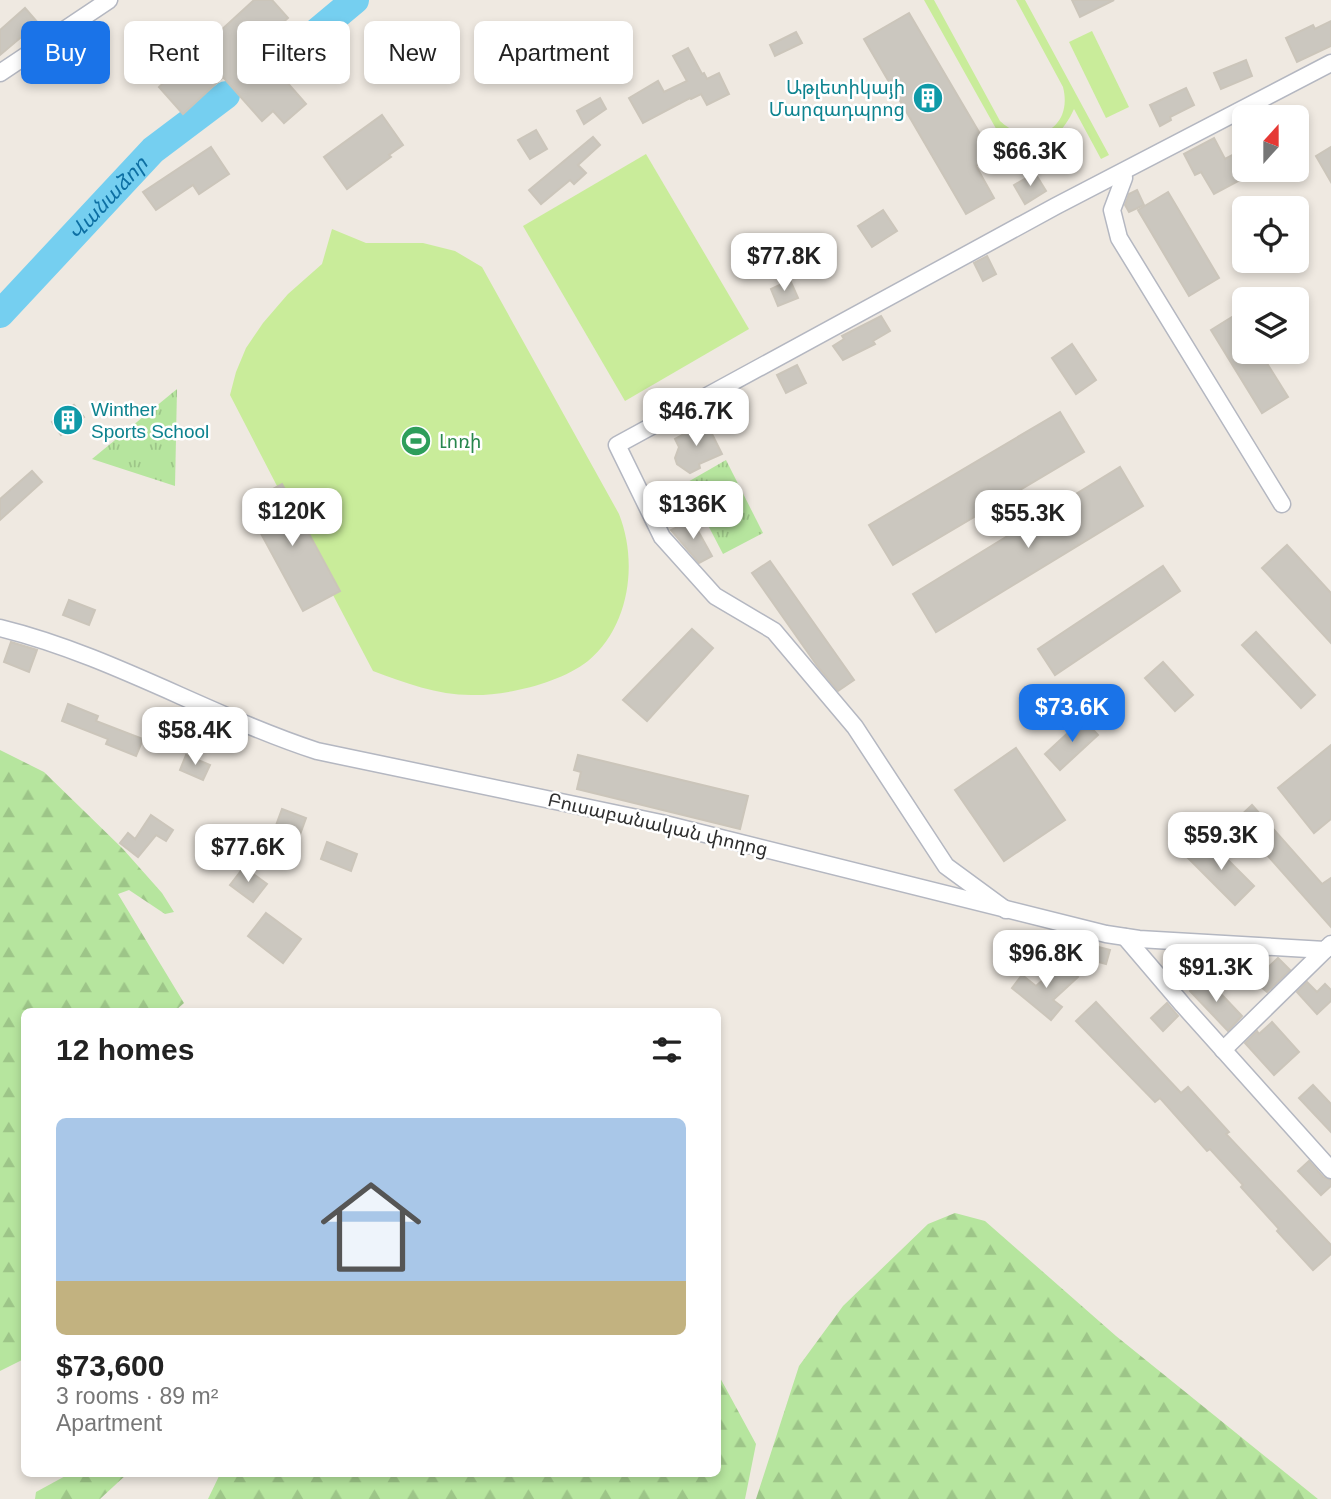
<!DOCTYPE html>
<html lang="en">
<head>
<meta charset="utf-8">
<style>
  body { margin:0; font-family:Helvetica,"Noto Sans Armenian",sans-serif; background:#f2f2f2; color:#222; height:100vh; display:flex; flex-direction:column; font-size:26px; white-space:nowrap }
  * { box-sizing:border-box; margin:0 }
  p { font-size:23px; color:#767676 }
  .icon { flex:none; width:38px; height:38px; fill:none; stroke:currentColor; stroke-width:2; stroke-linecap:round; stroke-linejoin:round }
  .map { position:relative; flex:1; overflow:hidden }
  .details { position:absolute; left:21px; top:1008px; width:700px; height:469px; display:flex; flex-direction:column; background:#fff; border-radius:10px; box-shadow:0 4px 10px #0003 }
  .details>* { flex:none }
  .guide { position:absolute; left:21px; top:21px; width:700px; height:63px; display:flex; gap:14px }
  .needle { width:46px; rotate:21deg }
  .fabs { position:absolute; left:1232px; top:105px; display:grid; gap:14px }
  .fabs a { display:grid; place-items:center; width:77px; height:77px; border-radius:10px; background:#fff; box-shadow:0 4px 10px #0003; font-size:35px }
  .price { position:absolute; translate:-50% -60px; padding:0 16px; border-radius:14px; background:#fff; color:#222; font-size:23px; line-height:46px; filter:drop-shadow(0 2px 4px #0008) }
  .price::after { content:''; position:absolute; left:50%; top:42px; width:21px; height:16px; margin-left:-10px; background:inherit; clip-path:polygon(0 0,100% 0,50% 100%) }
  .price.active { background:#1a73e8; color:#fff }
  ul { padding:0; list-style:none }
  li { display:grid; align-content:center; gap:14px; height:371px; padding:0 35px }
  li+li { border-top:2px solid #e0e0e0 }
  li span { display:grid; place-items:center; height:217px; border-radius:10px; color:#555 }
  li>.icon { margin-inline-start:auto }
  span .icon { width:126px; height:126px; fill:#fffc; stroke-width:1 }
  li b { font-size:30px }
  h2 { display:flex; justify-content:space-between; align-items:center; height:84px; padding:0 35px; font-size:30px }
  .chip { padding:0 24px; border-radius:10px; background:#fff; box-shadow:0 4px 10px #0003; font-size:24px; line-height:63px }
  .chip.active { background:#1a73e8; color:#fff }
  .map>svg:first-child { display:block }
</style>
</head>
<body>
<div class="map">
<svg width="1331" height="1499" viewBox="0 0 1331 1499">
  <defs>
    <pattern id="grass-tufts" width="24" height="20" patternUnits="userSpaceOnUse" patternTransform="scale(1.75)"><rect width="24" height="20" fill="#b6e59e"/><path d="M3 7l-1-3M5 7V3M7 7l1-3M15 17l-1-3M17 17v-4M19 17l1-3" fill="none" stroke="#9dc588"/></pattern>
    <pattern id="forest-firs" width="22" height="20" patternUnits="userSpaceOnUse" patternTransform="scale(1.75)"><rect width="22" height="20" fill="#b6e59e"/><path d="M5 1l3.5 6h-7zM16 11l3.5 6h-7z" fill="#9dc588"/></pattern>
  </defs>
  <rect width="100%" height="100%" fill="#efe9e1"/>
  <g fill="url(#grass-tufts)">
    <polygon points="177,389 175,486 92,459"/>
    <polygon points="726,460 763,533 723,554 686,483"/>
  </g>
  <g fill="url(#forest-firs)">
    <polygon points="0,750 44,772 123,849 162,893 174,912 165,914 129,890 118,894 184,1003 175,1011 24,1012 24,1359 0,1371"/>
    <polygon points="955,1213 985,1221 1116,1336 1318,1499 756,1499 799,1366 843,1306 928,1224"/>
    <polygon points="718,1374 756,1444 745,1499 208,1499 220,1474 718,1474"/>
    <polygon points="69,1474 127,1474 100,1499 35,1499 36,1492"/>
  </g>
  <g fill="#c9ec9a">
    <path d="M924,0H934L1000,121C1031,150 1074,130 1063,87L1016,0H1025L1109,155L1101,159L1074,109C1059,142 1033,159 999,134Z"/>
    <polygon points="1092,31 1129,107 1106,118 1069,42"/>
    <polygon points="646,154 749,329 625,401 523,226"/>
    <path d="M332,229L366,243H423L455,251L482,267L619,514C638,562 630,626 588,661C560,683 506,696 471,695C437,695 405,683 373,671L333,595L303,611L245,504L277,486L230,395L236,372L246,348L263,323L288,294L322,264Z"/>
  </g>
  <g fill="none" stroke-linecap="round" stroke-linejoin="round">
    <g stroke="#75cff0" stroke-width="28">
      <polyline points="288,56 355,0"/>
      <path id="s1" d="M0,314L153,150L226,95"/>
    </g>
  </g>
  <g fill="#cbc7bf" stroke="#cbc5ba" stroke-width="2">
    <polygon points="254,0 272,0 288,18 256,47 306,104 284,123 273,111 262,121 223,77 183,114 159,87"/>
    <polygon points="1072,0 1114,0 1080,17"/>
    <polygon points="25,8 38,23 0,55 0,30"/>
    <polygon points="909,13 993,156 976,166 994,198 966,214 864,39"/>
    <polygon points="1331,21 1331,46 1297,62 1286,38 1313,25 1315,29"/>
    <polygon points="796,32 802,43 775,56 770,45"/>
    <polygon points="688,48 702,74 704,73 707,79 719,73 729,94 707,105 701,94 691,99 690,98 643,123 629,98 658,81 664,92 687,81 673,56"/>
    <polygon points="1246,60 1252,76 1221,89 1214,73"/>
    <polygon points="1186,88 1194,105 1170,117 1171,120 1160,126 1150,105"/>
    <polygon points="600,98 606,109 584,124 577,111"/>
    <polygon points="382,115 403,145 389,155 391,157 347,189 324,157"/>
    <polygon points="536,130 547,149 530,159 518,140"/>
    <polygon points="593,137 600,145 578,165 586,173 574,184 570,180 541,204 529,190"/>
    <polygon points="1214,138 1225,159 1244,149 1244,178 1214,194 1201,172 1195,175 1184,154"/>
    <polygon points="211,147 229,174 199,194 193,185 156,210 143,192"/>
    <polygon points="1331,147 1331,182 1316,156"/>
    <polygon points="1035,173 1046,191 1025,204 1014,185"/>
    <polygon points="1137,190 1144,205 1129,212 1125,205 1129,194"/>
    <polygon points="1168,192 1219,278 1189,296 1138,210"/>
    <polygon points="883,210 897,231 872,247 858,226"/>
    <polygon points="987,256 996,274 983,281 974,263"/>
    <polygon points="790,280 798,298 778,306 771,289"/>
    <polygon points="1237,314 1244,326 1244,352 1260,352 1288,397 1262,413 1211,330"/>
    <polygon points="881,316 890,331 873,341 875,344 843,360 833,346 844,339 842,336"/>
    <polygon points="1072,344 1096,380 1076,394 1052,358"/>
    <polygon points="797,365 806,383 786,393 777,375"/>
    <polygon points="74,405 84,417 61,435 52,422"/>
    <polygon points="1060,412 1084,452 893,565 869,525"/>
    <polygon points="706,422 722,454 699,464 700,468 690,473 677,464 675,458 679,447 675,439"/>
    <polygon points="1120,467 1143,506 936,632 913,594"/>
    <polygon points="32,471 42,482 0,520 0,499"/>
    <polygon points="282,484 340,591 303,611 245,504"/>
    <polygon points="692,520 712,556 699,563 671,530"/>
    <polygon points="1287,545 1331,593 1331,643 1262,568"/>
    <polygon points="770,561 854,680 838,691 818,667 752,573"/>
    <polygon points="1163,566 1180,591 1055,675 1038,649"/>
    <polygon points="69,600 95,610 89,625 63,615"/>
    <polygon points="692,629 713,648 647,721 623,700"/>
    <polygon points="1256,632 1315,695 1301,708 1242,645"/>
    <polygon points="11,642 37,650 29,672 4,662"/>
    <polygon points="1163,662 1193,695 1175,711 1145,678"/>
    <polygon points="68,704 98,716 96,721 143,739 136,756 106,744 108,739 62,721"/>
    <polygon points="1083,719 1098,735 1060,770 1045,754"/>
    <polygon points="1331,745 1331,819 1314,833 1278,788"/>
    <polygon points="1016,748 1065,820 1004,861 955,790"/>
    <polygon points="186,755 210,765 203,780 180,770"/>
    <polygon points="578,755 748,796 740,829 577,789 581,772 574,770"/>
    <polygon points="1252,805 1322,884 1331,878 1331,927 1236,820"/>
    <polygon points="282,809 306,818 298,840 274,831"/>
    <polygon points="151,815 173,830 166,841 156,835 138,857 120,843 128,833 135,839"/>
    <polygon points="1207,839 1254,886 1235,905 1188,858"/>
    <polygon points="327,842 357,854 351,871 321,859"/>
    <polygon points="244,867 267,884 253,902 230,885"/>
    <polygon points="266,913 301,939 283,963 248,936"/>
    <polygon points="1091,945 1110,950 1106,964 1088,959"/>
    <polygon points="1278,958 1290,970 1267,992 1254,981"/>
    <polygon points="1063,962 1078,977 1053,1000 1062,1007 1051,1020 1012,988 1022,975 1036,986"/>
    <polygon points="1205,977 1242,1016 1228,1031 1190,991"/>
    <polygon points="1307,982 1317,992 1325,984 1331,990 1331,1001 1317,1014 1297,992"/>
    <polygon points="1096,1002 1181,1093 1188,1087 1229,1132 1226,1134 1331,1245 1331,1254 1313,1270 1277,1231 1279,1229 1241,1187 1243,1185 1210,1149 1207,1151 1160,1098 1155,1102 1076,1021"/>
    <polygon points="1167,1003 1178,1016 1163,1031 1151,1018"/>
    <polygon points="1272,1022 1299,1052 1274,1075 1245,1043 1257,1031 1259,1034"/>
    <polygon points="1313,1085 1331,1104 1331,1132 1299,1098"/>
    <polygon points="1309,1161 1323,1177 1331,1180 1331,1186 1321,1195 1298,1171"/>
  </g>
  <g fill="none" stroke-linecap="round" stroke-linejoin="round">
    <g stroke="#b4b7c1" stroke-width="19">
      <g id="minor">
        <polyline points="0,73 109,0"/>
        <polyline points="1123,172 1124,178 1112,210 1119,238 1282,504"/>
        <path d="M0,628C110,655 210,716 317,751L661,823L1106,934L1139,939L1325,950L1331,944"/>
        <polyline points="1006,910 946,866 855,727 774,631 715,596 662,537 617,445 1056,206 1331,63"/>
        <polyline points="1125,937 1183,1005 1331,1170"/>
        <polyline points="1223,1050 1325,950"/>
      </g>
    </g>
    <use href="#minor" stroke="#fff" stroke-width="16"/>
  </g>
  <defs>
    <g id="building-disc" transform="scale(1.575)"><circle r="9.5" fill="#0f9aa8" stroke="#fff"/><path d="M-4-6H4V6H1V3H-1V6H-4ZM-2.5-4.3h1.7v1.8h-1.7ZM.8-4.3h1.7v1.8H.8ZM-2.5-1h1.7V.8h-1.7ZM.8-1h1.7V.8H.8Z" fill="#fff"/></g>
    <g id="stadium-disc" transform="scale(1.575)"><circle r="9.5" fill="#2e9e5b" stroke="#fff"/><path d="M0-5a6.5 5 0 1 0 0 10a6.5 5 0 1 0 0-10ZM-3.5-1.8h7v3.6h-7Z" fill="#fff"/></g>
  </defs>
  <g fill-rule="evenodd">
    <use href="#building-disc" x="928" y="98"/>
    <use href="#building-disc" x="68" y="420"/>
    <use href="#stadium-disc" x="416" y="441"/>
  </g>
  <g text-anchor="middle" stroke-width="5" stroke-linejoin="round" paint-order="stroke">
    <g font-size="19" fill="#0d838f" stroke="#fff" text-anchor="end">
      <text x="905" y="94">Աթլետիկայի<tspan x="905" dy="22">Մարզադպրոց</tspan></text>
      <text x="91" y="416" text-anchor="start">Winther<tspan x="91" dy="22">Sports School</tspan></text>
    </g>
    <g font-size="19" fill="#27864d" stroke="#fff" text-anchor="start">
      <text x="439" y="448">Լոռի</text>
    </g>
    <g font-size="19" fill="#2e2e2e" stroke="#fff">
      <text transform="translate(658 824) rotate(13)" y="7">Բուսաբանական փողոց</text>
    </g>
    <g font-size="21" font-style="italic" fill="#0d6fa3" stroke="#fff">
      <text dy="7" stroke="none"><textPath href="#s1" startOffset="158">Վանաձոր</textPath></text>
    </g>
  </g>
</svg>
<div class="fabs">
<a><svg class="needle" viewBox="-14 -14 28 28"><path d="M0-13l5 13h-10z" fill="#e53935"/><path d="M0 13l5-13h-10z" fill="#767676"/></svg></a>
<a><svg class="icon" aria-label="locate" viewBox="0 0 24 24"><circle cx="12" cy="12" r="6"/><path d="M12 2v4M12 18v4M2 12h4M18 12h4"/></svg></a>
<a><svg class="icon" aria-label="layers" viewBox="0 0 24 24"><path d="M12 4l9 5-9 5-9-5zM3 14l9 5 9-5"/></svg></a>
</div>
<b class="price" style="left:1030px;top:188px">$66.3K</b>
<b class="price" style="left:784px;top:293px">$77.8K</b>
<b class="price" style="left:696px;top:448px">$46.7K</b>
<b class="price" style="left:693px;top:541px">$136K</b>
<b class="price" style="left:292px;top:548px">$120K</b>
<b class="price" style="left:1028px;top:550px">$55.3K</b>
<b class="price active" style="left:1072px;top:744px">$73.6K</b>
<b class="price" style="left:195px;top:767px">$58.4K</b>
<b class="price" style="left:1221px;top:872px">$59.3K</b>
<b class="price" style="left:248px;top:884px">$77.6K</b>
<b class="price" style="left:1046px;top:990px">$96.8K</b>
<b class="price" style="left:1216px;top:1004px">$91.3K</b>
<div class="guide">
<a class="chip active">Buy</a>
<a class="chip">Rent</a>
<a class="chip">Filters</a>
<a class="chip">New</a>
<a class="chip">Apartment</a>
</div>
<section class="details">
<h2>12 homes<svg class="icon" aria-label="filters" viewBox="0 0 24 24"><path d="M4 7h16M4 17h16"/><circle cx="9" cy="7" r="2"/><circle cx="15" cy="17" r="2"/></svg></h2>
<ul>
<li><span style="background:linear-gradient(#a9c7e8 75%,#c2b280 0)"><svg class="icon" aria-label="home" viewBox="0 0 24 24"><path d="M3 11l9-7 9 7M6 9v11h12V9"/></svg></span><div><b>$73,600</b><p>3 rooms · 89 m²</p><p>Apartment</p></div></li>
</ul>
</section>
</div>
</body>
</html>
